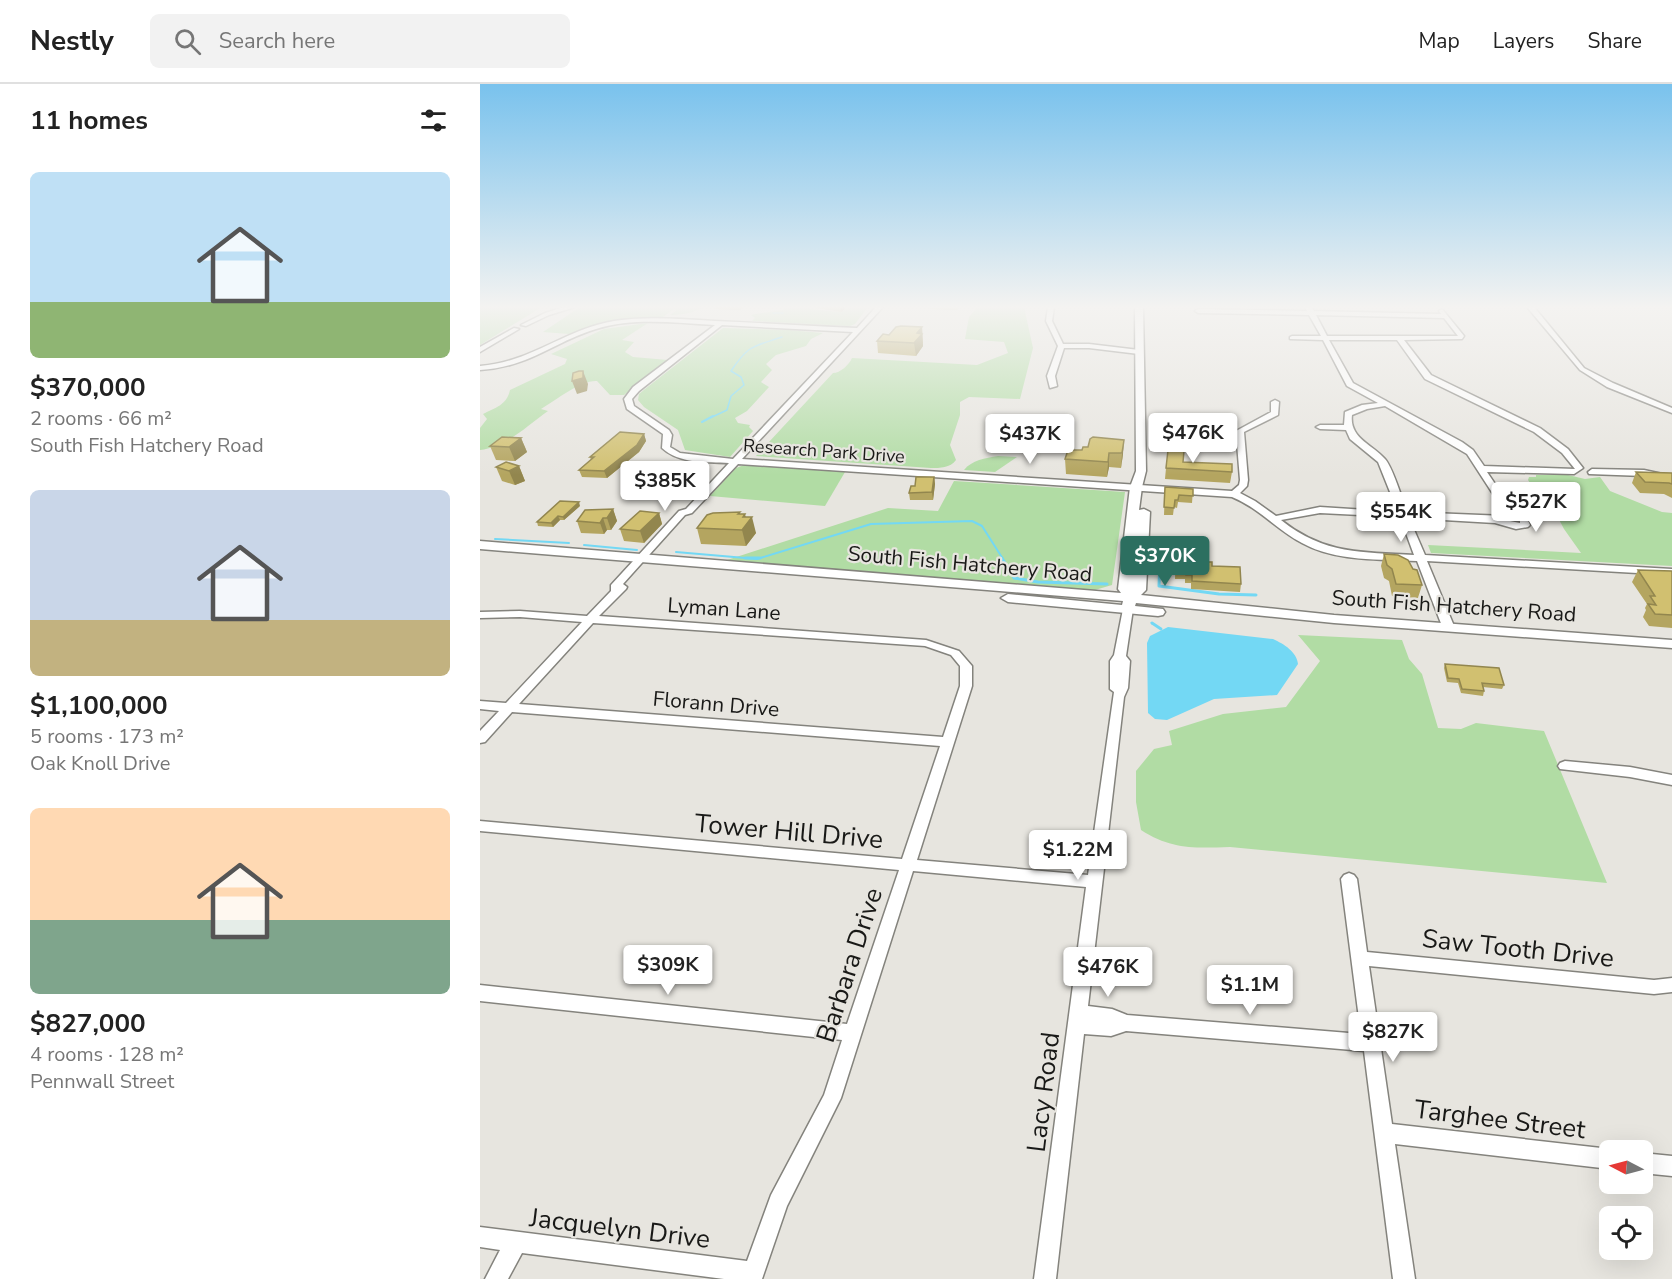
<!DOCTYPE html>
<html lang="en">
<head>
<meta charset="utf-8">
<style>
  body { margin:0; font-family:"Nunito Sans",sans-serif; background:#f2f2f2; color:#222; height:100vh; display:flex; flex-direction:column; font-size:22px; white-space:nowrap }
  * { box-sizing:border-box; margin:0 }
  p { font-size:20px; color:#767676 }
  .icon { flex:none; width:33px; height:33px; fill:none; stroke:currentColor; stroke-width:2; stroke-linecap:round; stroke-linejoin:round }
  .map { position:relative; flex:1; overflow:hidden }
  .sheet { display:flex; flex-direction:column; background:#fff; width:480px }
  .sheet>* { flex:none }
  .needle { width:39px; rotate:276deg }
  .tools { position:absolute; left:1119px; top:1056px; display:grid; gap:12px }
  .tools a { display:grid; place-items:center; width:54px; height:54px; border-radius:9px; background:#fff; box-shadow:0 6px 24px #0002; font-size:30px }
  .price { position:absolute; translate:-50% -51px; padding:0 14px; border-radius:6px; background:#fff; color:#222; font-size:20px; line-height:39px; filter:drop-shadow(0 2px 3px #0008) }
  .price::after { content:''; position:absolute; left:50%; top:36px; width:18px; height:14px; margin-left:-9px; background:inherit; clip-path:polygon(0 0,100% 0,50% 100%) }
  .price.active { background:#2c6f60; color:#fff }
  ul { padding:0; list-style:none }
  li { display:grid; align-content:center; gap:12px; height:318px; padding:0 30px }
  li span { display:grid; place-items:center; height:186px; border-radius:9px; color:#555 }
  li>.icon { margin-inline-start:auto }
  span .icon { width:108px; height:108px; fill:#fffc; stroke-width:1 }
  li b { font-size:26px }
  h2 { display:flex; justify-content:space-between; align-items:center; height:72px; padding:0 30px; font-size:26px }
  header { display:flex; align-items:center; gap:36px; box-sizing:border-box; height:84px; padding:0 30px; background:#fff; border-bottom:2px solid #e0e0e0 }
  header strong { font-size:28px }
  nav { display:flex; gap:33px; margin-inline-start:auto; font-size:21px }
  .search { width:420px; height:54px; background:#f2f2f2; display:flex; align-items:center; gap:15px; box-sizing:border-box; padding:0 21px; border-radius:9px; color:#767676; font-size:22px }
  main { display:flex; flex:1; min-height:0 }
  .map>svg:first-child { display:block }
</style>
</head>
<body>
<header>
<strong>Nestly</strong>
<div class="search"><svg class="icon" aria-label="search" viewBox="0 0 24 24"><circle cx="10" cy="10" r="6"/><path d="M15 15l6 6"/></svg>Search here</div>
<nav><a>Map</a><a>Layers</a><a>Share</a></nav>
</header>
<main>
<section class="sheet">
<h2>11 homes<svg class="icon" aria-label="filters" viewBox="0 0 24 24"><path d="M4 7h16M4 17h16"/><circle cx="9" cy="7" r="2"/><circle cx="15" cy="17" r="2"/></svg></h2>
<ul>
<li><span style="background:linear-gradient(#bfe0f5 70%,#8fb573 0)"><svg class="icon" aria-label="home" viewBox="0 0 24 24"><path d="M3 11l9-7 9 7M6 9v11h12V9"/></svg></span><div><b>$370,000</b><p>2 rooms · 66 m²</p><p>South Fish Hatchery Road</p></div></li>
<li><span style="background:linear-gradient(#c9d6e8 70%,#c2b280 0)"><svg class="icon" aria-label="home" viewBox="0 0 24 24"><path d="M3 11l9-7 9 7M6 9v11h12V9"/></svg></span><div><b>$1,100,000</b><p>5 rooms · 173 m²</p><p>Oak Knoll Drive</p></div></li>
<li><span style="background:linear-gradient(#ffd9b3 60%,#7fa58c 0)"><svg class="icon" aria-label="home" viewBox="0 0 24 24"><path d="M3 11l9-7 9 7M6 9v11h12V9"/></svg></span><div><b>$827,000</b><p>4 rooms · 128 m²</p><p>Pennwall Street</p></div></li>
</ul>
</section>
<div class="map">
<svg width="1192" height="1195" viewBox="0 0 1192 1195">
  <rect width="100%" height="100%" fill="#e7e5df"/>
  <g fill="#b1dca4">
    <polygon points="0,223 62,223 0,261"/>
    <path d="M100,223H223C213,229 203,231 190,231L197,226L194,225L183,233L122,238L89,250L63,248Z"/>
    <polygon points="308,223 361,228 370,223 388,223 375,240 370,242 272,237 275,234 271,231 275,230 303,226"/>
    <path d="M498,223H544L553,264L540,315L489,313L480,318V331L470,361L476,376C470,384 460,384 451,384L276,372L353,289C360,289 369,281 372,274L497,281L528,269L524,258L485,255L489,233Z"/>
    <path d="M168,239L142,256L154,258L145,268L153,273L188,276L144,311H130L117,297C101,296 76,316 61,325L68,327C47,342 26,363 0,366V344L7,335L3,330C15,324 27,321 30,306L85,280L87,275L71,270L124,245Z"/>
    <polygon points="243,244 309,246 343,249 331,255 326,262 296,271 286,280 292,286 281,298 289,303 267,327 255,334 258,339 270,341 269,343 273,347 250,373 205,366 198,346 164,323 158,316 159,310 165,305"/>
    <path d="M518,372L537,373L515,388L484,386C492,376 505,374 518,372Z"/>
    <polygon points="264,381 365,388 345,422 230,412 256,384"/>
    <polygon points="1056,391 1088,391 1105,395 1120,393 1130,407 1182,428 1192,429 1192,482 951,469 948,461 1101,469 1084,445 1073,424 1060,414 1048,396 1049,393 1056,393"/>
    <polygon points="474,397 645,408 632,501 608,508 244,477 408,424 458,427"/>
    <path d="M818,551L922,556L929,575L942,590L958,644L981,645L996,639L1064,647L1127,799L750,763C715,764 692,766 661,746L656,718V687L674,665L692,661L689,647L743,630L806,623L840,577Z"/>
  </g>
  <g fill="#73d8f4">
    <polygon points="698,350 711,353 711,363 704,365 680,361 679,353"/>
    <path d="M688,543L793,555C804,560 817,568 818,580L797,611L734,615L687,636L675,635L668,629L667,559L670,552Z"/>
  </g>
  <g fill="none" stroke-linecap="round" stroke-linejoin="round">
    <g stroke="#73d8f4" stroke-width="1.5">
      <polyline points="293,229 303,229"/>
      <path d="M230,334L247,326L251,312L264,301L261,293L251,287C269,260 273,263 302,253"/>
    </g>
    <g stroke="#73d8f4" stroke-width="2">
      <polyline points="222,338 233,332"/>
      <polyline points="15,455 89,459"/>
      <polyline points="104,461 157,466"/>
      <polyline points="196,468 277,475 391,440 492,437 502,442 523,475"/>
      <polyline points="680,475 680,472"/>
    </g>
    <g stroke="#73d8f4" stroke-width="3">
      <polyline points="265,474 280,474"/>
      <polyline points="522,474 534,494 558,498 627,500"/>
      <polyline points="680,474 679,502 739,510 776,511"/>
      <polyline points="672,539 681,545"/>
    </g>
    <g stroke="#84837d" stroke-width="3">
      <g id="minor">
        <polygon points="84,223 95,223 69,231 46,242 41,241 65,229"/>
        <path d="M396,223H403L262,375L752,407L759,401L760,396L756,347L791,328V318L795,316L799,318L798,331L764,348L768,396L767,402L760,409L775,417L796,432L840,423L918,428L898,378L870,355L866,346L840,345L836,343L840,341H864L865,328L882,321L898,319L867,302L843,256L810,255V253L812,252H841L829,231L718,229L715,227L718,225L827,227L825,223H831L834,227L961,230L959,227L962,225L984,252L982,255L924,256L951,291L1060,344L1088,365L1103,384L1094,390L1007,388L1034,428L1047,434L1050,441L1048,443L1036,445L1015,439L929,434L945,471L1192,485V491L947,477L974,542L968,545L962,542L937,477C900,475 856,478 822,459C797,446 779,424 752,413L258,380L212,429L205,431L143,500L147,503L146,505L119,532L446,556L479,567L492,582V602L437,776L608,791L634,608L630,605V577L634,571L643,525L644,523H652L653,525L646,572L650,577L648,604L644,613L608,922L632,925L647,931L881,950L861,795L864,791L869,789L874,791L877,795L887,868L1174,896L1192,894V908L1174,910L889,882L912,1040L1130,1065L1133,1066H1130V1085L915,1060L935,1195H913L884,967L646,947L631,952L604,950L576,1195H554L606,803L433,787L361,1014L307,1122L282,1195H244L42,1169L28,1195H5L20,1166L0,1163V1143L267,1177L291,1111L344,1011L362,956L0,917V901L367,940L419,786L0,747V737L422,775L460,662L32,628L5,658L0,659V647L19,627L0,625V617L26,619L102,538L40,533L0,534V528L40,527L107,532L131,507V501L199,427L206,425L249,379C227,378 199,380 182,364L183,350L147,325L144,315L153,303L235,241C196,239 154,233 116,245C73,258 50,283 0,286V282C52,278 85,245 134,237C167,232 201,235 235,237C282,239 329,242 377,244ZM836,231L964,234L978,252H847ZM242,241L373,248L253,375L200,369L190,363L192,351L189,346L154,322L152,315L159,307ZM849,256H917L945,295L1054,348L1082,369L1095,385L1004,382L993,366L982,358L873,299ZM905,322L987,370L1026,430L1025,432L927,428C922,415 913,384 905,375C892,360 869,354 872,331L887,325ZM840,429L920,433L934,471C882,468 845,471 801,436ZM1033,434L1040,437V439L1030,437ZM113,539L445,562L471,571L480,582V602L463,653L39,620Z"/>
        <polygon points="568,223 574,223 572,237 583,260 609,260 659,266 662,268 659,270 609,264 584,264 575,292 577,302 570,304 567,292 578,262 566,237"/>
        <polygon points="1047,223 1054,223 1104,284 1133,299 1192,324 1192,329 1127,303 1100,286"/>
        <polygon points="34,244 39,245 0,268 0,263"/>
        <polygon points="1112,385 1164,386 1192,392 1192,398 1164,392 1109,390 1108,388"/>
        <polygon points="1085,677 1150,683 1192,691 1192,701 1150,693 1080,685 1078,682 1080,679"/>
        <polygon points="1162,1069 1192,1072 1192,1092 1162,1089"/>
      </g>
    </g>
    <g stroke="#84837d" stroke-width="3">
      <polygon id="major" points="655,223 663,223 666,387 662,403 659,426 664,425 670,428 666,506 661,511 854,531 1192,556 1192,564 854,539 656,519 655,522 683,525 685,528 683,531 678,532 528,518 521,514 528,510 642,521 643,517 0,465 0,457 641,509 638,505 650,403 656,387"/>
    </g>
    <use href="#minor" fill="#fff" fill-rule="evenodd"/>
    <use href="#major" fill="#fff" fill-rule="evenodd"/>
  </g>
  <g fill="#b4a560">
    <polygon points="236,223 264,223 260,226 236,225"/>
    <polygon points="331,223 367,223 361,228"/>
    <polygon points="479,223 477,226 452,225 447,224"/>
    <polygon points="442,243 443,262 436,272 398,269 397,257 409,251"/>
    <polygon points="164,350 166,357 159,368 127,394 102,393 99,386 111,376 110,373"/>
    <polygon points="41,354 47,368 35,377 16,376 10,362"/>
    <polygon points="610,355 643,370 641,384 629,383 627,393 586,390 585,375 608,363"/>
    <polygon points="703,378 752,388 750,399 685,395 686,384"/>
    <polygon points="39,382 45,397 35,401 22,397 16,383"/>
    <polygon points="1156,388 1192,389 1192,414 1184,410 1160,409 1152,399"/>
    <polygon points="454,393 455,400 453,416 430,416 429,409 435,402"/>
    <polygon points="685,403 713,405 712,419 698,418 697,424 694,423 693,431 684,431"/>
    <polygon points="100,422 84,436 80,436 73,443 58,442 57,438"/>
    <polygon points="133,425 137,437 131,446 127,446 124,450 101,449 97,437"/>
    <polygon points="179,429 182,440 164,459 144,457 140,445"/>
    <polygon points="261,430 266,433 276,449 266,462 221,460 217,444"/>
    <polygon points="696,465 726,478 761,500 760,508 711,505 711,499 705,499 705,495 695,495"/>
    <polygon points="904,470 942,501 938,514 912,512 909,497 904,494 901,482"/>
    <polygon points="1158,486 1192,487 1192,544 1169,542 1163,533 1166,526 1165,524 1167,520 1152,498"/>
    <polygon points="965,580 1024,601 1022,605 1003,603 1004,607 1003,612 981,609 978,599 967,598 964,584"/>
  </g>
  <g fill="#92864e">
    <polygon points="361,223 367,223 361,228"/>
    <polygon points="442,243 443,262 436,272 434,259 437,249"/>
    <polygon points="103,287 108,300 107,307 97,310 92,297"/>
    <polygon points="164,350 166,357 159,368 127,394 124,387"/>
    <polygon points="41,354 47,368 35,377 29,363"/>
    <polygon points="644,356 643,370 641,384 642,369"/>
    <polygon points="629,369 629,383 627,393 628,378"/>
    <polygon points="39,382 45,397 35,401 29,387"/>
    <polygon points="454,393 455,400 453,416 452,408"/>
    <polygon points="99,418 100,422 84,436 83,433"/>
    <polygon points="133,425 137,437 131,446 127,434"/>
    <polygon points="179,429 182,440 164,459 160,447"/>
    <polygon points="265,430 267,439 272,433 276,449 266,462 262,446 263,433"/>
    <polygon points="78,432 80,436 73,443 71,439"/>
    <polygon points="123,434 127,446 124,450 120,439"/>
  </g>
  <g fill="#d1c070" stroke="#92864e" stroke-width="1.5">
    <polygon points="421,242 442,243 437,249 442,250 434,259 397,257 403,250 409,251 416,243"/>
    <polygon points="99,287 103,287 103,294 92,297 93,289"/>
    <polygon points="140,348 164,350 157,361 124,387 99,386 114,373 110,373"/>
    <polygon points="22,353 41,354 29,363 10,362"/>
    <polygon points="613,353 644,356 642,369 629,369 628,378 585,375 588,366 602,366 603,363 608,363 610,355"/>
    <polygon points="688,366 704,367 703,378 752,380 752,388 686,384"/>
    <polygon points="26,378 39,382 29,387 16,383"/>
    <polygon points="1156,388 1192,389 1192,400 1189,399 1165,398"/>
    <polygon points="436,393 454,393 452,408 429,409 431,402 435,402"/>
    <polygon points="685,403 713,405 713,412 699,411 698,416 695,416 694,424 684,423"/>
    <polygon points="80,417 99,418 83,433 78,432 71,439 57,438"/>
    <polygon points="133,425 127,434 123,434 120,439 97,437 105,426"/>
    <polygon points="160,427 179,429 160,447 140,445"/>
    <polygon points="260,428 258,430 265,430 263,433 272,433 262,446 217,444 227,431 233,429"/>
    <polygon points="696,465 726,467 726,478 732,478 732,482 760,483 761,500 712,497 712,491 706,491 706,487 695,487"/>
    <polygon points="904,470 918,471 928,476 933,485 937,486 942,501 916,500 912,485 907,481"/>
    <polygon points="1158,486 1192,487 1192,531 1175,530 1168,520 1176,521 1170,512 1175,512"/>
    <polygon points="965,580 1019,584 1024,601 1002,599 1004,607 982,605 979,595 968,594"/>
  </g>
  <linearGradient id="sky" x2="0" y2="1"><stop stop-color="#79c2ed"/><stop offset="0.57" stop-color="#f4f3f1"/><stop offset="1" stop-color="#f4f3f1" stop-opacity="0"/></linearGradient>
  <rect width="1192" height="391" fill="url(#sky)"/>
  <g text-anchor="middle" stroke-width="4.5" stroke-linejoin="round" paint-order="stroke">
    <g font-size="18" fill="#191917" stroke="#e7e5df">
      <text transform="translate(344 367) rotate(4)" y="6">Research Park Drive</text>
    </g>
    <g font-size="21" fill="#191917" stroke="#e7e5df">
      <text transform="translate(490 480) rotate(5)" y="7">South Fish Hatchery Road</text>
      <text transform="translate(974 522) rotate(4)" y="7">South Fish Hatchery Road</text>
      <text transform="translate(244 525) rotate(4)" y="7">Lyman Lane</text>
      <text transform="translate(236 620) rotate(5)" y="7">Florann Drive</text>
    </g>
    <g font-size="26" fill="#191917" stroke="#e7e5df">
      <text transform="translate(309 747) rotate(5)" y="9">Tower Hill Drive</text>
      <text transform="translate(1038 864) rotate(6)" y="9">Saw Tooth Drive</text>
      <text transform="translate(369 881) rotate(-72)" y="9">Barbara Drive</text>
      <text transform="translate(563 1008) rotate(-83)" y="9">Lacy Road</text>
      <text transform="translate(1020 1035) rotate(7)" y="9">Targhee Street</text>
      <text transform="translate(140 1144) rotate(7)" y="9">Jacquelyn Drive</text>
    </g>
  </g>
</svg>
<div class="tools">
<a><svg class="needle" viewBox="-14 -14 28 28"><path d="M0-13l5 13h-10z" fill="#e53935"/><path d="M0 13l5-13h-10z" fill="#767676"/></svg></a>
<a><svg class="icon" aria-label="locate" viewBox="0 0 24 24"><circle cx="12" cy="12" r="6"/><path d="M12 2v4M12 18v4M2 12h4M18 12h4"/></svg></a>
</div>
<b class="price" style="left:713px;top:380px">$476K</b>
<b class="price" style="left:550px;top:381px">$437K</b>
<b class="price" style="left:185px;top:428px">$385K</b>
<b class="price" style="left:1056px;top:449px">$527K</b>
<b class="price" style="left:921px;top:459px">$554K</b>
<b class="price active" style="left:685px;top:503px">$370K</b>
<b class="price" style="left:598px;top:797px">$1.22M</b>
<b class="price" style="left:188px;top:912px">$309K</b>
<b class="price" style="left:628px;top:914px">$476K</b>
<b class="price" style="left:770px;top:932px">$1.1M</b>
<b class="price" style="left:913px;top:979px">$827K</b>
</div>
</main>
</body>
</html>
